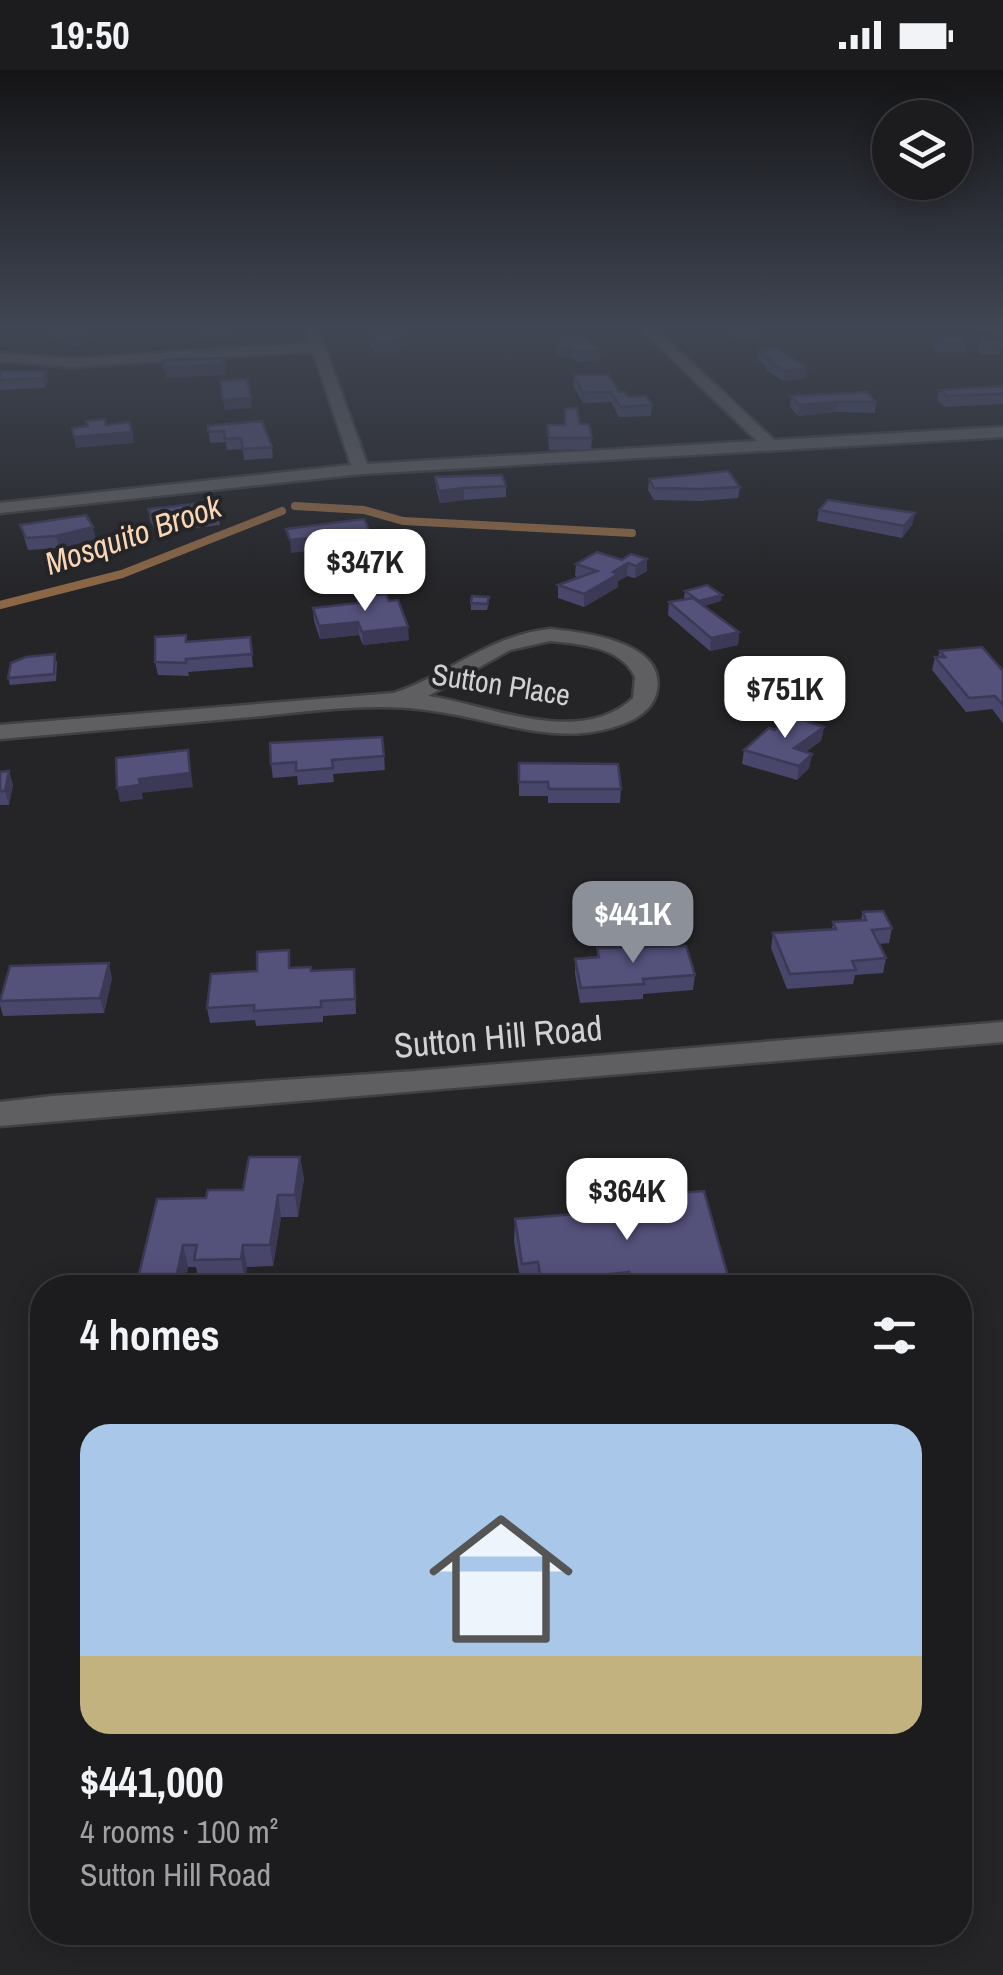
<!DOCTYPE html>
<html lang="en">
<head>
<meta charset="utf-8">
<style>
  body { margin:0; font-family:"Archivo Narrow",sans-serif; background:#252527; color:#f1f3f6; height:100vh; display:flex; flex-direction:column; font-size:38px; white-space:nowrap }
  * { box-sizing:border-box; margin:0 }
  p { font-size:32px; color:#a0a1a4 }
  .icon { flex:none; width:55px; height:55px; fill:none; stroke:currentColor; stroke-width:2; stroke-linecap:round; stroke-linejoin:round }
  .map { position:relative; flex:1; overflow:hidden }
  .details { position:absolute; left:30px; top:1205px; width:942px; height:670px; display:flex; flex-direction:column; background:#1c1c1e; border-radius:40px; box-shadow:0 5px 25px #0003,0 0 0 2px #3a3a3c }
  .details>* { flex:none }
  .fabs { position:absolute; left:872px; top:30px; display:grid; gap:20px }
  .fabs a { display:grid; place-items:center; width:100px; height:100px; border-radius:50%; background:#1c1c1e; box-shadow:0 5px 25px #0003,0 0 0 2px #3a3a3c; font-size:50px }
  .price { position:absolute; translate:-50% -85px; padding:0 22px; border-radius:20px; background:#fff; color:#222; font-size:32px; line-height:65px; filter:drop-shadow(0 2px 5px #0008) }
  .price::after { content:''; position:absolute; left:50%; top:60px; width:30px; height:22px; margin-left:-15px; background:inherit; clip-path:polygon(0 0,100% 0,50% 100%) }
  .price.active { background:#8c9099; color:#fff }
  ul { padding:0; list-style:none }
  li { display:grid; align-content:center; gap:20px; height:530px; padding:0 50px }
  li+li { border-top:2px solid #3a3a3c }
  li span { display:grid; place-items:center; height:310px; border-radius:30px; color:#555 }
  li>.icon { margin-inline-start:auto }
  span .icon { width:180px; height:180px; fill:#fffc; stroke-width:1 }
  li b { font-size:42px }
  h2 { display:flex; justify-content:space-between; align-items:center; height:120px; padding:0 50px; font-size:42px }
  .status { display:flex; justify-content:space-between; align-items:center; height:70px; padding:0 50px; background:#1c1c1e; direction:ltr }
  .status svg { height:28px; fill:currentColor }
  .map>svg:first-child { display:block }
</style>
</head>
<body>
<div class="status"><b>19:50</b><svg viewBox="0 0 49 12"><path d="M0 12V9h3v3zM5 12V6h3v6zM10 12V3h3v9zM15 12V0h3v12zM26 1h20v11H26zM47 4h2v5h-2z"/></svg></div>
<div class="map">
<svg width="1003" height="1905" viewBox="0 0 1003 1905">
  <rect width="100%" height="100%" fill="#252528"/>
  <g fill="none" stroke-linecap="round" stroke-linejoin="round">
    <g stroke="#8c6745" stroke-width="8">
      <polyline points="295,436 364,440 403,451 632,463"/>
      <polyline points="0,535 122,504 282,441"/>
    </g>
    <g stroke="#414143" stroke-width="5">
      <g id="street">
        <polygon points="307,257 319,260 367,394 757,371 639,257 654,257 774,370 1003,357 1003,367 361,404 0,443 0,433 351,395 313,281 71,297 0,291 0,283 71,289 310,273"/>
        <polygon points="980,257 1003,257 1003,263 982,260"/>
        <path d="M550,559C581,562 666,571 657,620C655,633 645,643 634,649C570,681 505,652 440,642C377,631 314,641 251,647C167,654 84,662 0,669V655L394,623C451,604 487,566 550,559ZM550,571C579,574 621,576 635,607L633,628C580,678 490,635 428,626L510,580Z"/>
        <polygon points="1003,952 1003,972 0,1056 0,1032 52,1026 415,1001"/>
      </g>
    </g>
    <use href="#street" fill="#5f5f62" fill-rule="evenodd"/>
  </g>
  <g fill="#48466a">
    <polygon points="45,257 95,260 97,269 76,276 47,266"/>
    <polygon points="196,257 233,257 235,269 197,269"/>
    <polygon points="366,257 407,266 407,276 400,276 400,282 375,283 366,267"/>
    <polygon points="724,257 758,257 764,262 762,271 740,273 727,263 727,261"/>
    <polygon points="560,265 601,280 600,290 577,292 571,286 561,287 556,282 556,272 560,272"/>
    <polygon points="936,266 967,273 965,283 936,282 934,275"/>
    <polygon points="980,269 1002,275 1000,285 979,284 978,279"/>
    <polygon points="758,280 806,308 783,311 766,300 766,296 757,290"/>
    <polygon points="0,301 46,301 48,311 45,318 0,320"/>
    <polygon points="574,305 652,335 651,346 619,347 611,332 583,333 573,316"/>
    <polygon points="1003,316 1003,334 945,337 937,330 939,320"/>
    <polygon points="791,326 876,332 875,343 836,342 798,346 790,337"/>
    <polygon points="580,354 592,368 591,379 549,380 547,355"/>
    <polygon points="208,356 272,377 273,388 244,390 243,379 227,380 226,372 210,373"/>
    <polygon points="435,407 506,416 506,427 464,430 440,433 436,418"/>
    <polygon points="649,409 740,417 738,428 701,431 654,430 648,420"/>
    <polygon points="148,439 218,443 220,455 171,461 171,465 158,467 150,450"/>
    <polygon points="819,440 912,455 902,468 817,451"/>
    <polygon points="20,455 96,469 59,478 28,480"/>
    <polygon points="622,490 647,501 635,508 627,506 618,511 618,517 584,537 558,528 558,515 579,508 575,506 576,494"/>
    <polygon points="685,521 721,531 704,536 739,562 738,575 710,581 668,545 669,532 686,529 684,528"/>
    <polygon points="357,527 389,531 409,570 363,575 359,565 320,569 314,551 313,538 357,533"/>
    <polygon points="471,533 489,533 487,540 471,540"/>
    <polygon points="250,567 253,597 188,602 189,606 158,605 155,592 187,572"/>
    <polygon points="940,581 1003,601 1003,653 992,639 966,642 932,600 935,587 938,587"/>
    <polygon points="57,591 56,611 10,615 8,608"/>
    <polygon points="824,657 821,671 805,682 812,684 809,698 797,710 742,694 744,680 775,660"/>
    <polygon points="384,686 385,700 333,704 334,712 298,715 297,706 273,708 271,694"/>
    <polygon points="519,693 621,719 620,733 548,733 548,726 519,726"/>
    <polygon points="0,702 13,715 9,735 0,735"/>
    <polygon points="863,842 892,858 889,873 879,874 886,888 883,903 855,905 853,914 787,919 771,878 773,863 832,859 833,852 861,850"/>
    <polygon points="597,878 695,905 693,920 643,924 643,929 580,933 575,904 575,889 597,888"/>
    <polygon points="291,898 311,901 355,913 356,944 323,946 323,952 256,956 255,950 210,953 207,938"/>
    <polygon points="112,908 104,943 3,946 0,935 0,926"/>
    <polygon points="304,1108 298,1147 281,1147 273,1196 247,1197 245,1211 199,1211 196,1197 188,1197 184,1218 143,1218 139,1204 206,1128"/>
    <polygon points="608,1128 729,1210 728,1218 538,1218 538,1214 521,1215 514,1171 515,1149 607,1142"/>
  </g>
  <g fill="#3b3956">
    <polygon points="95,260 97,269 76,276 75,266"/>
    <polygon points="764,262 762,271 740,273 741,264"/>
    <polygon points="397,266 407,266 407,276 400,276 400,282 375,283 374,273"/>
    <polygon points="561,277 572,277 571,286 561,287"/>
    <polygon points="601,280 600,290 577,292 577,282"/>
    <polygon points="224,294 225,305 166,308 164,298"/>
    <polygon points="808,298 806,308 783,311 784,301"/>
    <polygon points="46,301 48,311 45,318 43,308"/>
    <polygon points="251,328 252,338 225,340 223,330"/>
    <polygon points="837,332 836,342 798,346 799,335"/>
    <polygon points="132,362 134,373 76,378 74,367"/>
    <polygon points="464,418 464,430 440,433 439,421"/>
    <polygon points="915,443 912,455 902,468 904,456"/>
    <polygon points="197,445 198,457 171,461 171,465 158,467 156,455 167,449"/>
    <polygon points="93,457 96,469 59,478 56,466"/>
    <polygon points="370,462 371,474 291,483 290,470"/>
    <polygon points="647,489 647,501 635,508 636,496"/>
    <polygon points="628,493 627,506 618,511 618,517 584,537 584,524 613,502"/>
    <polygon points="722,525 721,531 698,537 699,531"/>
    <polygon points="358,552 359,565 320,569 319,556"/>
    <polygon points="408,557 409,570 363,575 362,562"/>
    <polygon points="739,562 738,575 710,581 711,568"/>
    <polygon points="824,657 821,671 791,692 794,678"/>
    <polygon points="188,680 193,717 142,723 143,729 120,732 117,718 139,709"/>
    <polygon points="812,684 809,698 797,710 799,696"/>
    <polygon points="9,701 13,715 9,735 5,721"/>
    <polygon points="109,893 112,908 104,943 100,928"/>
    <polygon points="300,1087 304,1108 298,1147 295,1125"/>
    <polygon points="278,1125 281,1147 273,1196 270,1175"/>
    <polygon points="183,1175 188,1197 184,1218 181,1218 177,1204"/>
    <polygon points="243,1175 247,1197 245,1211 241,1189"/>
  </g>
  <g fill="#54517b" stroke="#3b3956" stroke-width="2.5">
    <polygon points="47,257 84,257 95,260 75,266"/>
    <polygon points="196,257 233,257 234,259 196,259"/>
    <polygon points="366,257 402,257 407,266 397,266 400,272 374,273"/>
    <polygon points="733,257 758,257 764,262 741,264"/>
    <polygon points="580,263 601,280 577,282 572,277 561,277 556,272 566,271 560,265"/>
    <polygon points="936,266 964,267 967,273 938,273"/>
    <polygon points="980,269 1000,270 1002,275 981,274"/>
    <polygon points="776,278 808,298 784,301 767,290 772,289 758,280"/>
    <polygon points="223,288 224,294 164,298 164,290"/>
    <polygon points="0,301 46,301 43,308 0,310"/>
    <polygon points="608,304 619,322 625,322 628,327 646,326 652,335 620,337 611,322 583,323 574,305"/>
    <polygon points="247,309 251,328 223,330 220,311"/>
    <polygon points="1003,316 1003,324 947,326 939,320"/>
    <polygon points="867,322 876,332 837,332 799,335 791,326"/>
    <polygon points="577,338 580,354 589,354 592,368 549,368 547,355 565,355 565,339"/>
    <polygon points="105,349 106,355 129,352 132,362 74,367 72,358 88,356 86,351"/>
    <polygon points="262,351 272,377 243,379 241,368 225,369 224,361 208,362 208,356"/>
    <polygon points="728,401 740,417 702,419 654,418 649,409"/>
    <polygon points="502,405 506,416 464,418 439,421 435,407"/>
    <polygon points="828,430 915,443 904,456 819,440"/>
    <polygon points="212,432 218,443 167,449 169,453 156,455 148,439"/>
    <polygon points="86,445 93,457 56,466 26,468 20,455"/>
    <polygon points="364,449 370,462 290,470 286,459"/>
    <polygon points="597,482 622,490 631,484 647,489 636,496 628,493 613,502 618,504 584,524 558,515 597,501 576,494"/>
    <polygon points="707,515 722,525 699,531 685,521"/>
    <polygon points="386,524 389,531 398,530 408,557 362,562 358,552 319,556 313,538 359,533 357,527"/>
    <polygon points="472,526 489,527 487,534 471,533"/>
    <polygon points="693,528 739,562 711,568 669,532"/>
    <polygon points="186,565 186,572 250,567 252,584 186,589 186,593 155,592 155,567"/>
    <polygon points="982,577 1003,601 1003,635 995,626 969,628 935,587 945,587 940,581"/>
    <polygon points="55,584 54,604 8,608 11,593 26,587"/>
    <polygon points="790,646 824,657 794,678 812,684 799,696 744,680 769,658 775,660"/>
    <polygon points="382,667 384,686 332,690 333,698 296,701 296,692 271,694 270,673"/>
    <polygon points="188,680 190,703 139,709 140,715 117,718 116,688"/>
    <polygon points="519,693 618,694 621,719 549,719 548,712 519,712"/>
    <polygon points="9,701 5,721 0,721 0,702"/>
    <polygon points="883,841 892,858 872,860 886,888 852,891 856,900 790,904 773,863 836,859 833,852 866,850 863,842"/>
    <polygon points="686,876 695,905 643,909 644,914 581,918 575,889 599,887 597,878"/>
    <polygon points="289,880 289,898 311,897 311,901 354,899 355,929 321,931 321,937 254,941 254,935 207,938 211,904 257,901 257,882"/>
    <polygon points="109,893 100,928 0,931 10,896"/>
    <polygon points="249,1087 300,1087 295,1125 278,1125 270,1175 243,1175 241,1189 194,1190 197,1175 183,1175 177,1204 139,1204 157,1129 206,1128 208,1120 243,1120"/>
    <polygon points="704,1121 729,1210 633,1218 629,1202 599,1205 601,1217 542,1218 538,1192 522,1194 515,1149 611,1141 608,1128"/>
  </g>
  <linearGradient id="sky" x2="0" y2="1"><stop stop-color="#141416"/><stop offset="0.49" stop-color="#404653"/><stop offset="1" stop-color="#404653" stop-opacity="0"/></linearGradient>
  <rect width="1003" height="524" fill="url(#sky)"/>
  <g text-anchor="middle" stroke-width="8" stroke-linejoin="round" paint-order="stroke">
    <g font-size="30" fill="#d1d1d3" stroke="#252528">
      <text transform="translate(501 615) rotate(9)" y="10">Sutton Place</text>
    </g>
    <g font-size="32" font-style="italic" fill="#fbd6b6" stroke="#252528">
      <text transform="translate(133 465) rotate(-19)" y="11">Mosquito Brook</text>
    </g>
    <g font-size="35" fill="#d1d1d3" stroke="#252528">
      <text transform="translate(498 967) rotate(-5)" y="12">Sutton Hill Road</text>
    </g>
  </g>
</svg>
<div class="fabs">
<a><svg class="icon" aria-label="layers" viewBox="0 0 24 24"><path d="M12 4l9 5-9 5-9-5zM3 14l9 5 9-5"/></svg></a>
</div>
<b class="price" style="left:365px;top:544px">$347K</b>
<b class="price" style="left:785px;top:671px">$751K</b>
<b class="price active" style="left:633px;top:896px">$441K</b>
<b class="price" style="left:627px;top:1173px">$364K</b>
<section class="details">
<h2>4 homes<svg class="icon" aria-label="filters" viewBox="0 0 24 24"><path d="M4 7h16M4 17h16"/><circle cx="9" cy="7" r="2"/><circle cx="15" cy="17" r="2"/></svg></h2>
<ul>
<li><span style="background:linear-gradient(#a9c7e8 75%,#c2b280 0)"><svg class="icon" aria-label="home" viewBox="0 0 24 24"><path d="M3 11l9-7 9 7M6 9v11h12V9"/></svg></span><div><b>$441,000</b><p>4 rooms · 100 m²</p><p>Sutton Hill Road</p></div></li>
</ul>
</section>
</div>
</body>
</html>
